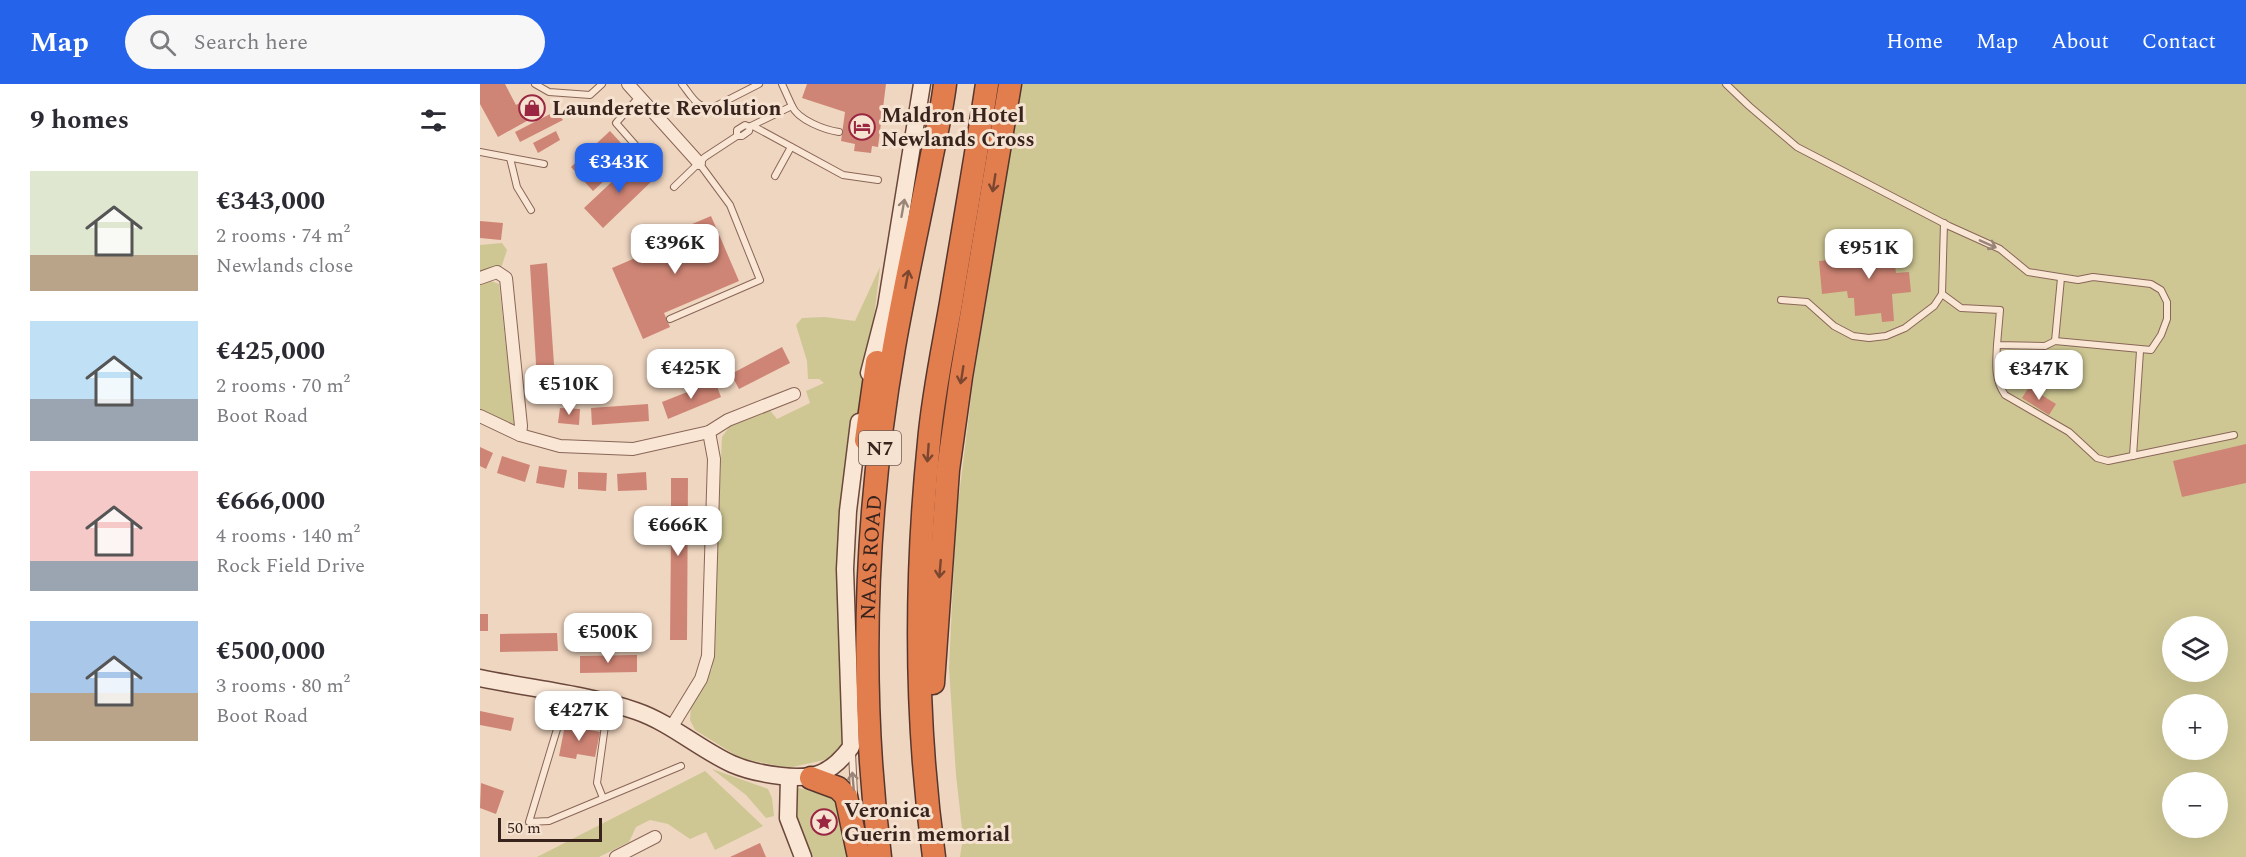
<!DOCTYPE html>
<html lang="en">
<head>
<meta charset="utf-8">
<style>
  body { margin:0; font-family:Spectral,serif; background:#f7f7f7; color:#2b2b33; height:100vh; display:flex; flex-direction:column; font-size:22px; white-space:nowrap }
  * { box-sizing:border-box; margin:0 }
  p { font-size:20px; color:#7c7c81 }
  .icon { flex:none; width:33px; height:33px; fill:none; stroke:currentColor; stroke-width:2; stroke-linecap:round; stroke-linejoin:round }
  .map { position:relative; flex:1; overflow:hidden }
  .drawer { display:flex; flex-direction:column; background:#fff; width:480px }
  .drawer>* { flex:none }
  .buttons { position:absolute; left:1682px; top:532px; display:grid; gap:12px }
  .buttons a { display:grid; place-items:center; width:66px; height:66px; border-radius:50%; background:#fff; box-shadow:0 6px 24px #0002; font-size:30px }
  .scale { position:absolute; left:18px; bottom:15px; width:104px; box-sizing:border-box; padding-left:6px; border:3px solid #38231d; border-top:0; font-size:16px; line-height:21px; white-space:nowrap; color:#38231d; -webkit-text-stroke:4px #f6e2d0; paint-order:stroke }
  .price { position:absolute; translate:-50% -51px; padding:0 14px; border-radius:12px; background:#fff; color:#222; font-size:20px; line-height:39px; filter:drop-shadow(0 2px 3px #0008) }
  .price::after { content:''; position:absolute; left:50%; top:36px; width:18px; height:14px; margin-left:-9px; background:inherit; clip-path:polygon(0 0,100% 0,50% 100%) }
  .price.on { background:#2563eb; color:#fff }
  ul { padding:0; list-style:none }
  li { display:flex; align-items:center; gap:18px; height:150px; padding:0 30px }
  li span { display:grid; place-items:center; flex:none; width:168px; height:120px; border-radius:0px; color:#555 }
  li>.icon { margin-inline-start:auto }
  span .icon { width:72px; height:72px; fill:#fffc; stroke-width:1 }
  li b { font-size:26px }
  h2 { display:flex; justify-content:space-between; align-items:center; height:72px; padding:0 30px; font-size:26px }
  header { display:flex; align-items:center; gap:36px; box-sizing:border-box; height:84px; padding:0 30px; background:#2563eb; color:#fff }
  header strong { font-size:28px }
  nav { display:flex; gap:33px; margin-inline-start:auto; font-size:21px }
  .search { width:420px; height:54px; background:#f7f7f7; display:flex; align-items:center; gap:15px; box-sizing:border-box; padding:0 21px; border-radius:33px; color:#7c7c81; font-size:22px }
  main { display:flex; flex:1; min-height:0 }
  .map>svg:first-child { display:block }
</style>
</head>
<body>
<header>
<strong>Map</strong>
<div class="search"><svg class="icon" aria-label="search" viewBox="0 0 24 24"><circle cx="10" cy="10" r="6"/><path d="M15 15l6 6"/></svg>Search here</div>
<nav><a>Home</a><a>Map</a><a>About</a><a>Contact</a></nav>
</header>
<main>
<section class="drawer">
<h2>9 homes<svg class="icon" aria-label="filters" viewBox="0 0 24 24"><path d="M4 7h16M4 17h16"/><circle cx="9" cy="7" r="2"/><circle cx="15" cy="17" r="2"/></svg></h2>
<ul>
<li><span style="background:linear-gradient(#dfe7d0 70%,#b9a48a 0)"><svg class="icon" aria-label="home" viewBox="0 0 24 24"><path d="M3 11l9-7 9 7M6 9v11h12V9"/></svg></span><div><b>€343,000</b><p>2 rooms · 74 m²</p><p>Newlands close</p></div></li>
<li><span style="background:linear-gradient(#bfe0f5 65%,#9aa5b1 0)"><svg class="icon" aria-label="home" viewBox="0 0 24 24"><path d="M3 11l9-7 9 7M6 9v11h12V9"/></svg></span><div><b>€425,000</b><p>2 rooms · 70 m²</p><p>Boot Road</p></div></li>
<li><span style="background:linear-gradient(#f6c9c9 75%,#9aa5b1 0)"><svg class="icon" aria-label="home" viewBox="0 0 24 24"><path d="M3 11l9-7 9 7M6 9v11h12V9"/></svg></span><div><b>€666,000</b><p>4 rooms · 140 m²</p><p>Rock Field Drive</p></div></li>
<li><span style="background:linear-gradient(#a9c7e8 60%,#b9a48a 0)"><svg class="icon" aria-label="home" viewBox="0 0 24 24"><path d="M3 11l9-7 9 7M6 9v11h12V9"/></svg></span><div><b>€500,000</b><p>3 rooms · 80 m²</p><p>Boot Road</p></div></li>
</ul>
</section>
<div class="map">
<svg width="1766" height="773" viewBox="0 0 1766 773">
  <rect width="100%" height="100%" fill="#efd6c0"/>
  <g fill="#cec794" fill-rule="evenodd">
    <path d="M541,0H1766V773H480L483,753L476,691L469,584L476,436L493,298ZM1692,543H1737V588H1692ZM1692,621H1737V666H1692ZM1692,699H1737V744H1692Z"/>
    <polygon points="22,159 27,166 21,184 0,189 0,161"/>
    <polygon points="400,183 392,251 374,358 367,654 353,674 308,684 260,674 215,646 210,636 211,621 232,585 242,353 250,342 288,324 297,335 330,319 326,307 344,299 339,295 328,295 327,277 316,241 322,234 345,233 375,237"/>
    <polygon points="8,196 19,200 35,345 0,327 0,198"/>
    <polygon points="232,685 288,705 292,714 294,732 286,734 266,711"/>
    <polygon points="225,687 283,742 235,766 226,748 210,755 188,740 170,736 156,743 149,758 119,773 57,773"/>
    <polygon points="309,701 350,713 365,728 374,773 332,773 311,728"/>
  </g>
  <g fill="#cf8575">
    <polygon points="0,0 25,0 36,21 45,16 54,33 18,53 0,20"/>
    <polygon points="327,0 406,0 398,63 392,62 391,69 374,67 375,60 361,57 365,28 322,14"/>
    <polygon points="76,27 83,36 40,58 35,48"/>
    <polygon points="76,47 80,56 58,69 53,59"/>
    <polygon points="130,47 152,71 113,107 91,83"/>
    <polygon points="155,76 174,95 123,144 104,124"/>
    <polygon points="231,132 259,197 184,229 190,243 163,255 132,184 195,157 191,149"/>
    <polygon points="0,137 23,139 21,156 0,154"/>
    <polygon points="1425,161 1427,180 1415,181 1416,189 1429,188 1431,208 1412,210 1414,237 1402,238 1401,229 1375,232 1374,214 1368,214 1367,207 1342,210 1339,177 1395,172 1394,163"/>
    <polygon points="67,179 75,295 57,296 50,181"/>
    <polygon points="302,263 310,279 259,305 251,290"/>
    <polygon points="235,297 241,313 188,335 182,318"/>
    <polygon points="1549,303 1576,320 1569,331 1542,314"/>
    <polygon points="168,320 169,337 112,341 111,324"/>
    <polygon points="80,324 100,325 99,341 78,339"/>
    <polygon points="1766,360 1766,399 1702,413 1693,377"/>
    <polygon points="0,363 13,369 6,385 0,382"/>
    <polygon points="22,372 50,381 45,398 17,389"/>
    <polygon points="59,382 87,386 84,404 56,399"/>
    <polygon points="98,388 127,389 126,407 98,405"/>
    <polygon points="166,388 167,406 138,407 137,390"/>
    <polygon points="191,394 208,394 207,556 190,556 191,452 181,452 181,445 191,445 191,432 181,431 181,423 191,423"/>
    <rect x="0" y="530" width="8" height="17"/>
    <polygon points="77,549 78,567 20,568 20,550"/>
    <polygon points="157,571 157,588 100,589 100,572"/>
    <polygon points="0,627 34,634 31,647 0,641"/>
    <polygon points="85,641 120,648 115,673 97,670 96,675 79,672"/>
    <polygon points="1,699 24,707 16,730 0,724"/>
    <polygon points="280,759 286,773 250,773"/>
  </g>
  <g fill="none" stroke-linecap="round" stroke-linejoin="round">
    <g stroke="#896658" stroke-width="8">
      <g id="lane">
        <polyline points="55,0 69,8 110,11 122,0"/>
        <path d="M202,0C211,11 216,24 232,24L279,0"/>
        <polyline points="1246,0 1269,22 1317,63 1469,142 1520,165 1548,188 1598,196 1613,193 1671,200 1681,206 1687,218 1687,235 1681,251 1671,266 1575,257 1565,262 1517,261 1520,226 1481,224 1462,210"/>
        <path d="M312,22C318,36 345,46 359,48"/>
        <polyline points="271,42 312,22 302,0"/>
        <polyline points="273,42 363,91 398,96"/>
        <polyline points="157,63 136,39 159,13"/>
        <polyline points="0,68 64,80"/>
        <polyline points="30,74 37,103 51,126"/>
        <polyline points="295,92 311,63"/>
        <polyline points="194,103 225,73 257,52 262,52 269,47 270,43 265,41 257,46 257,52"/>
        <polyline points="1301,216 1327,218 1354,242 1373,252 1389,254 1406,252 1425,244 1454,222 1462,210 1464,139"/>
        <polyline points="190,235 280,196 250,121 219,79"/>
        <polyline points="1575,257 1581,194"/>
        <path d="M1517,261C1516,280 1514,295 1525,311L1589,348L1617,374L1628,377L1754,351"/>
        <polyline points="1653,372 1660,267"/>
        <polyline points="87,612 49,738 69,737 201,682"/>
        <polyline points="372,669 374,710"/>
        <polyline points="123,714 117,699 128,620"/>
      </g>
    </g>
    <g stroke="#896658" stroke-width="14">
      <g id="street">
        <polyline points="148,0 219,79"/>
        <polyline points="0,194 17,188 26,194 41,342 40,351"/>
        <polyline points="0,332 40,351 80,362 153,365 229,348 248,336 314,310"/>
        <polyline points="191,644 221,595 228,572 234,375 229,348"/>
        <polyline points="136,773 175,753"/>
      </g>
    </g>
    <g stroke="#6b483b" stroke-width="19">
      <g id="secondary">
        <polyline points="389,289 406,223 442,0"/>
        <path d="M0,594C52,605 107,610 156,627C191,639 219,665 252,680C268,687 284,690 301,692C334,696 351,690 371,663L365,485L368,427L379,338"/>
        <polyline points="309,693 308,734 323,773"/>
      </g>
    </g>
    <g stroke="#57362c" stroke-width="25">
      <g id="highway">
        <polyline points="386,356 397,278"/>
        <polyline points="453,599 468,386 481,293 530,0"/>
        <polyline points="331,694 358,704 366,712 379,773"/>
        <path id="s1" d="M400,773C379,604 385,430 414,263C425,200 439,138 451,76C456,51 462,25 465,0"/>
        <path d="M454,773C435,635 435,496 449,358C453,311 463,265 471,219C483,146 496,73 507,0"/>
      </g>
    </g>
    <use href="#lane" stroke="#fae6d4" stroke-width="6"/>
    <use href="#street" stroke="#fae6d4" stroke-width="12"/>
    <use href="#secondary" stroke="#fae6d4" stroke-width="16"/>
    <use href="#highway" stroke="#e27e4e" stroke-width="22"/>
  </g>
  <defs><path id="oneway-shaft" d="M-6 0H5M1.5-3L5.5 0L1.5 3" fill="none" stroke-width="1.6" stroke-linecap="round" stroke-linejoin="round" transform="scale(1.5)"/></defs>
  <g stroke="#7c4731">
    <use href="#oneway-shaft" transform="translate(514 99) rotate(99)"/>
    <use href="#oneway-shaft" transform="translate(427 195) rotate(-79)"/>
    <use href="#oneway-shaft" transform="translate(482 291) rotate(99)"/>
    <use href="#oneway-shaft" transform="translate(448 369) rotate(94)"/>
    <use href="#oneway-shaft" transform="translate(460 485) rotate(95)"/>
  </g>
  <g stroke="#998478">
    <use href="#oneway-shaft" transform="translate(423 124) rotate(-80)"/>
    <use href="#oneway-shaft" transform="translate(1508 160) rotate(24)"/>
    <use href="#oneway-shaft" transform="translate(373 697) rotate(-95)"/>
  </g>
  <defs>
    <g id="shop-ring" transform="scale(1.35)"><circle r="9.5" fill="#f6e2d0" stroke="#9a2642" stroke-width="1.5"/><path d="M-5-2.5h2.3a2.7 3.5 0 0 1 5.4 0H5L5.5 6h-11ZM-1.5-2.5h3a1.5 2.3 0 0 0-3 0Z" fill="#9a2642"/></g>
    <g id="hotel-ring" transform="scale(1.35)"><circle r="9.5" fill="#f6e2d0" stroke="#9a2642" stroke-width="1.5"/><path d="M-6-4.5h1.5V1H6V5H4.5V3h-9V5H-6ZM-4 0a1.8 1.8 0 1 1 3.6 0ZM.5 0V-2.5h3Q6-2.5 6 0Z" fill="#9a2642"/></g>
    <g id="sight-ring" transform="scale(1.35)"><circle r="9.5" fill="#f6e2d0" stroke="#9a2642" stroke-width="1.5"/><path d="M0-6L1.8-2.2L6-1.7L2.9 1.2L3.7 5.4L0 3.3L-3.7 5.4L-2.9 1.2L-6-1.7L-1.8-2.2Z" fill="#9a2642"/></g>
  </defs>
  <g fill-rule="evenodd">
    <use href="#shop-ring" x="52" y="24"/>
    <use href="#hotel-ring" x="382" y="43"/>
    <use href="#sight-ring" x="344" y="738"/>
  </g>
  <g text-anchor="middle" stroke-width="6" stroke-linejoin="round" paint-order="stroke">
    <rect fill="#f6e2d0" stroke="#715c53" stroke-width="1.5" x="379" y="347" width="42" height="34" rx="4.5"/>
    <g font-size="20" font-weight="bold" fill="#38231d">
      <text x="400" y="371">N7</text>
    </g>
    <g font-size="21" font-weight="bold" fill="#38231d" stroke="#f6e2d0" text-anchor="start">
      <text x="72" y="31">Launderette Revolution</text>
      <text x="401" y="38">Maldron Hotel<tspan x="401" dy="24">Newlands Cross</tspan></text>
      <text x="364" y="733">Veronica<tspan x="364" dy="24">Guerin memorial</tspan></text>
    </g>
    <g font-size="21" fill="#38231d" stroke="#f6e2d0">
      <text dy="7" stroke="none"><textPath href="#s1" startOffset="300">NAAS ROAD</textPath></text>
    </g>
  </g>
</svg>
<div class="buttons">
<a><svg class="icon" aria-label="layers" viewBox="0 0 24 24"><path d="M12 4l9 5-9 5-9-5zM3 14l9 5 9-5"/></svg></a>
<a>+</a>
<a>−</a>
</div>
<div class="scale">50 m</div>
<b class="price on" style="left:139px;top:110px">€343K</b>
<b class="price" style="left:195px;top:191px">€396K</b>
<b class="price" style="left:1389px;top:196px">€951K</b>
<b class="price" style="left:211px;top:316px">€425K</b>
<b class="price" style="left:1559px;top:317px">€347K</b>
<b class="price" style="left:89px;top:332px">€510K</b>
<b class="price" style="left:198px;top:473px">€666K</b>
<b class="price" style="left:128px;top:580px">€500K</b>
<b class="price" style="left:99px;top:658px">€427K</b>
</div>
</main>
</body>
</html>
